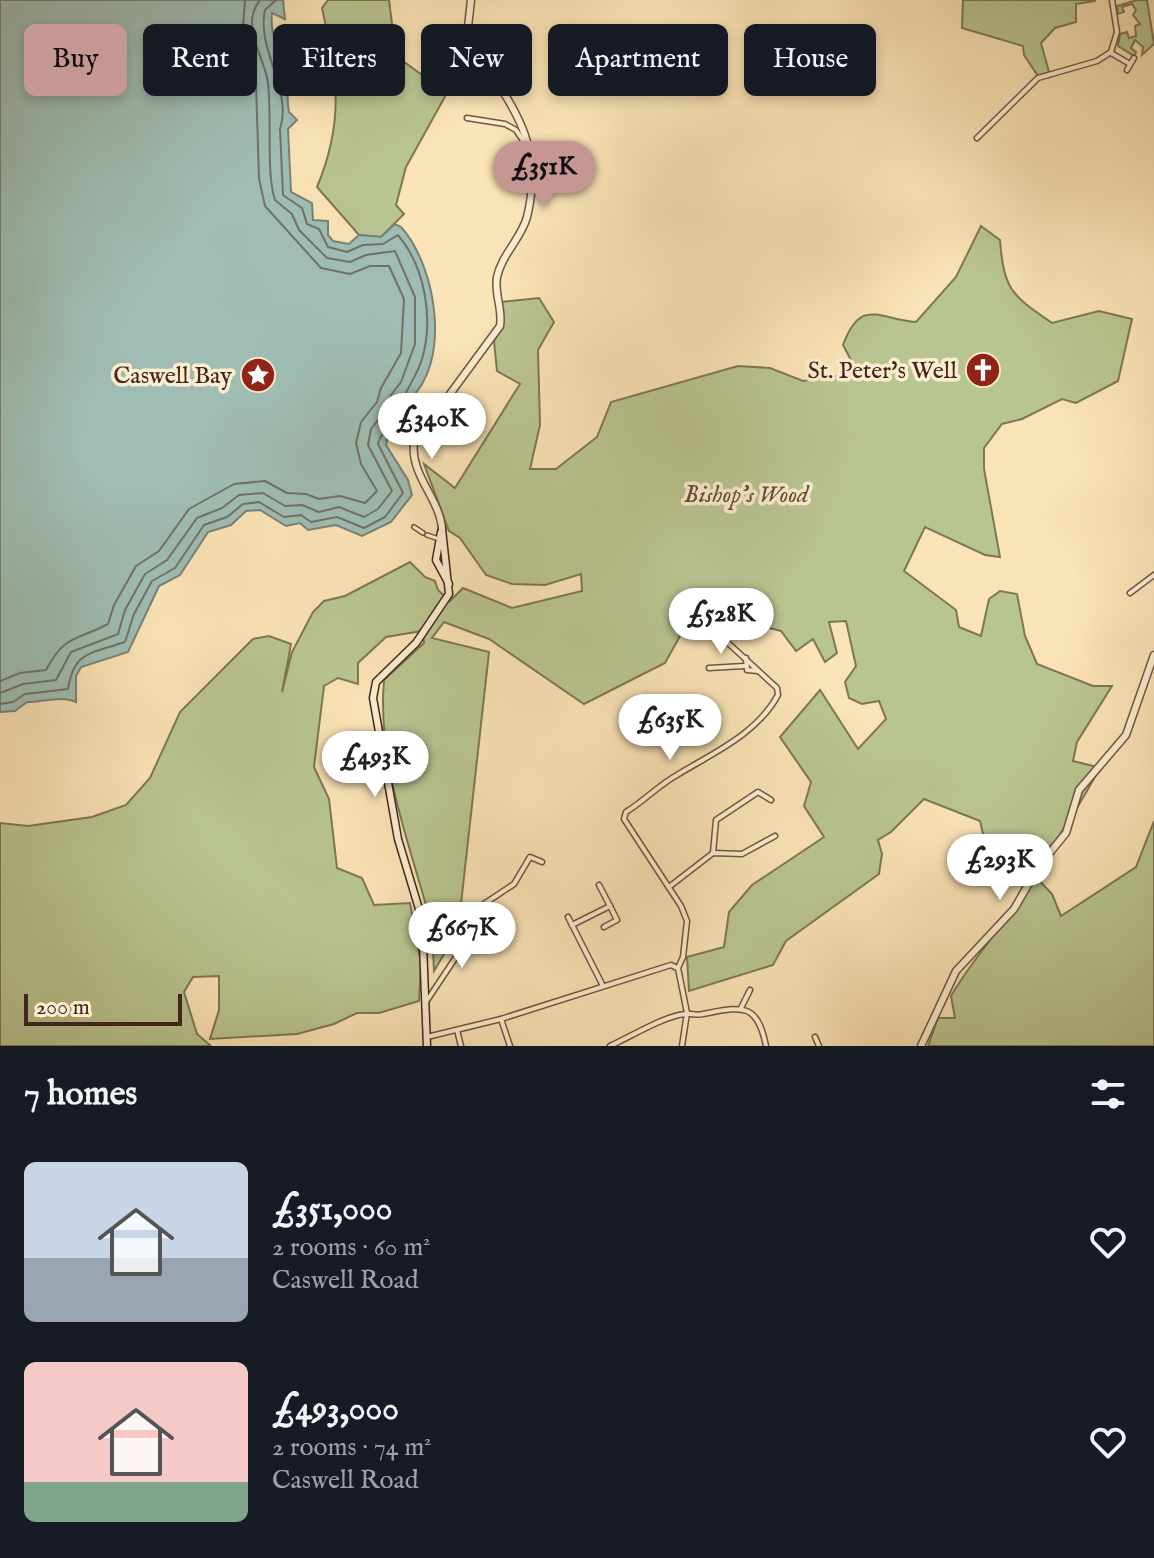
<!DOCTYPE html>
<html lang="en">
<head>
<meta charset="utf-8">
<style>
  body { margin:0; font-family:"IM FELL English",serif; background:#20242c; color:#f1f3f6; height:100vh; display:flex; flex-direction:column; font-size:30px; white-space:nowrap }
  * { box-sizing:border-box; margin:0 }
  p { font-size:26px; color:#9ea1a6 }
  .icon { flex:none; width:44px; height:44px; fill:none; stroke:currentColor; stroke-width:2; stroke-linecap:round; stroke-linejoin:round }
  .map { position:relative; height:1046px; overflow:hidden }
  .side { display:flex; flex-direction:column; background:#171b24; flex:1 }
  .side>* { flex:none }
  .guide { position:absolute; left:24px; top:24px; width:1106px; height:72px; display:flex; gap:16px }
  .scale { position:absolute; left:24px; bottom:20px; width:158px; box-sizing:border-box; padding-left:8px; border:4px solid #422619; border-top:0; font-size:22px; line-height:28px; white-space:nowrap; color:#422619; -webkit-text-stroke:6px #fcedd0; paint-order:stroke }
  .price { position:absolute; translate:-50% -68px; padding:0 18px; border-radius:28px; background:#fff; color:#222; font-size:26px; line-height:52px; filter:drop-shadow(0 2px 4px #0008) }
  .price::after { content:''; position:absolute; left:50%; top:48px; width:24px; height:18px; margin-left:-12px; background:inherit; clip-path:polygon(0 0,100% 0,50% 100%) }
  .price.on { background:#c59692; color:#111 }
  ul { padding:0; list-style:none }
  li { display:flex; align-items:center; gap:24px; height:200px; padding:0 24px }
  li span { display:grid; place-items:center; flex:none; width:224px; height:160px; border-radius:12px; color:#555 }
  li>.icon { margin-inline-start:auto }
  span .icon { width:96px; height:96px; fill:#fffc; stroke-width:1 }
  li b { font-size:34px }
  h2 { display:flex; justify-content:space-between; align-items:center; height:96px; padding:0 24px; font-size:34px }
  .tag { padding:0 28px; border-radius:12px; background:#171b24; box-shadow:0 4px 12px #0003; font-size:28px; line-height:72px }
  .tag.on { background:#c59692; color:#111 }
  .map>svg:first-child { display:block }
</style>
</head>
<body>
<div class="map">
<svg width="1154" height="1046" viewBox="0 0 1154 1046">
  <rect width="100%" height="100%" fill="#fae3b6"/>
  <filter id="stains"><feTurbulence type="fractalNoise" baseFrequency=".0025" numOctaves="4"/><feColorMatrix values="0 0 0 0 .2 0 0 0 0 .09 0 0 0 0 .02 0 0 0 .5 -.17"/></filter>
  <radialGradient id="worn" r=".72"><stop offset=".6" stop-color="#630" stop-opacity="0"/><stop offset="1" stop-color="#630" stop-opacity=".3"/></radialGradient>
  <g fill="#b9c591" stroke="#7e7655" stroke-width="2">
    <path d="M328,0H389L396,56L447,93L406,167L396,205L404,214L381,237L359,235L317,187C345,120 337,76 322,8Z"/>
    <polygon points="963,0 1095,0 1095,1 1076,4 1076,22 1055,28 1041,43 1049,72 1038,76 1024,55 1023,46 962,28"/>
    <polygon points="1137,0 1147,0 1154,44 1142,55 1143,47 1135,40 1131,48 1136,52 1134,56 1118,46 1120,34 1127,32 1129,38 1136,36 1135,26 1140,24 1133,15 1136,10 1132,4 1122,7 1124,12 1118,14 1117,6"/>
    <path d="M981,226L1000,240C1004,291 1012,295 1052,323L1099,311L1132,319L1118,381L1076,403L1062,399L1022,419L1002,424L984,448V469L1000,557L985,555L925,527L904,571L956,610L959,627L981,636L989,599L1000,591L1017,594L1025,636L1037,664L1093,686H1112L1077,742L1073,761L1093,766L1098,772C1084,794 1053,858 1027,864L1005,843L997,846L983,834L980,821L924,799L891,832L878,840L882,854L879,874L786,941L773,965L689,991L687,957L724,947L729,912L752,885L824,837L804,806L811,782L780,737L820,690L858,749L886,719L879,701L862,704L849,698L845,682L856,666L846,621L829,622L837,653L825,662L813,639L796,651L781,631L741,621L690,618L665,663L584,704L489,639L444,622L432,638L489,652L458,931L434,971C433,953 433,933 429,916C408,839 377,761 384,680L424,643L422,631L386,637L358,663V684L338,678L324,686L314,767L329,799L337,868L362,878L374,905L410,903L421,963L419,1001L379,1013H357L334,1024L297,1034L210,1039L219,1010V976L193,977L184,992L197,1034L211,1046H0V823L28,826L92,817L126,805L150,778L180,712L253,639L269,636L291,644L282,692L292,652L313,612L324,601L345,596L410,562L425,577L435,581L438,590L450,601L463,588L512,608L582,591L581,574L545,585L512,584L486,575L460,538L449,531L424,464L455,488L520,384L497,371L494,341L501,328V302L539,298L554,322L538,350L540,425L530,469H556L597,437L611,402L738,366L770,368L803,381L850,374L852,362L843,345C861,297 878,319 916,322L956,277Z"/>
    <path d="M1154,821V1046H928L938,1018H955L951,996C976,953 1010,919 1036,877L1052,894L1061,916L1136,867Z"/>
  </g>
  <path fill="#9fbdb4" stroke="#7a8176" stroke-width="2" d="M0,0H283L285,19L272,13C269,37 283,55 286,78C288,89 287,101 289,112L297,120L288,129L291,192L312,203L313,220L328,221V235L333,241L349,244L359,235L381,237L395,224L401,227C437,267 452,364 408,401V410L388,436L386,445L408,480L412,495L391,522L362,536L336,525L308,530L300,523L286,526L260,510L246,511L231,525L208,532L180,575L159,586L128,652L81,667L76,676V702C61,695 43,702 27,702L15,711L0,712Z"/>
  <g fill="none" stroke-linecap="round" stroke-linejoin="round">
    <g stroke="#707266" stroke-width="2">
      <path d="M0,681L20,673L46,670C65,634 76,641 108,624L114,605L136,566L159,551L189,509L234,484L265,481L287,493L306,494L319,499L340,496L365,503L377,491L361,464L356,443L361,422L377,402L381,388L401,353L404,299L389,266H370L350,274L321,268L265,206L259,179L256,83L242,40L245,0"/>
      <path d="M0,693L23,684L56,680L71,652L118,634L125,610L145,574L167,560L197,518L222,508L239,495L263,493L285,506L302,505L319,512L339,507L364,517L378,509L392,491L368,445L371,429L389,406L391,395L401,382L415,344V297L395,251L366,255L350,262L327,258L299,230L292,214L275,200C266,175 272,114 268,83C265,57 239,26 260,0"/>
      <path d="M0,704L13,702L25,694L68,689C74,651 90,654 125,642L134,614L152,581L175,568L204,525L227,517L243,504L259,502L284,517L301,515L311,522L337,517L364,528L385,517L403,493L378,444C381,429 396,421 400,408C404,391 417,377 422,359C434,319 425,267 398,235L383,244L363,245L347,252L328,247L319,229L307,224L302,208L283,195L280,129C293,92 256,48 265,10L276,0"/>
    </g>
    <g stroke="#705540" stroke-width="6">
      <g id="pedestrian">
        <polyline points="414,527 423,533"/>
        <polyline points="427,535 439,539"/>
      </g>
    </g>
    <g stroke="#705540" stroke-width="7">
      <g id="minor">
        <polyline points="1111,53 1130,64"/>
        <polyline points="1127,70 1134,58"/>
        <polyline points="467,118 505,124 516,130 526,145"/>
        <polyline points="977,138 1038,78 1097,61 1111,52 1117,32 1112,0"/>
        <polyline points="1130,593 1154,575"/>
        <polyline points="746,658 747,670 758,671"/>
        <polyline points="709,668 744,666"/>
        <polyline points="713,853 716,820 758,792 771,800"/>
        <polyline points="599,885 610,906"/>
        <polyline points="669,887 713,853 742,854 775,836"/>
        <polyline points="568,917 602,984"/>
        <polyline points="572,925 610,906 617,920 604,927"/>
        <polyline points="426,1002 468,939 484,904 514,884 530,857 542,862"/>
        <polyline points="741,1008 750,990"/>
        <polyline points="501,1019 510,1046"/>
        <polyline points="457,1030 461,1046"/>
        <polyline points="427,1037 501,1019 671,965 677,968"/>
        <polyline points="815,1037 819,1046"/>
        <path d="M610,1046C630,1037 664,1016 685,1014C691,1013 697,1016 703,1014C741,1007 757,1001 766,1046"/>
        <path d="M682,1046L687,1013L678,968L683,957L687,921L681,906L624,819L626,812C644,801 659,785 677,775C713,753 757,734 778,695L777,688L716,632"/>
      </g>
    </g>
    <g stroke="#705540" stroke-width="9">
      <g id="tertiary">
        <path d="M442,529C440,499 410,475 414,443L500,326C503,309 494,294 497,277C502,254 521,239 527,217C546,140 509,103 471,42L468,27L471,0"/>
        <polyline points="921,1046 956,971 1014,909 1039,866 1066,833 1079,790 1126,735 1154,655"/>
      </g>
    </g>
    <g stroke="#422619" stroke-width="9">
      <g id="secondary">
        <polyline points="441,532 436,560 449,584"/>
        <polyline points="427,1046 422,919 398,839 373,698 376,682 416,643 449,594 442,529"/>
      </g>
    </g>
    <use href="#pedestrian" stroke="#fcedd0" stroke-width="3"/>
    <use href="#minor" stroke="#fcedd0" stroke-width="4"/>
    <use href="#tertiary" stroke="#fcedd0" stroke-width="6"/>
    <use href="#secondary" stroke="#fcedd0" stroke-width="6"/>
  </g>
  <defs>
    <g id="church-disc" transform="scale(1.8)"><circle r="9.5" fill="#8f2418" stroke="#fcedd0"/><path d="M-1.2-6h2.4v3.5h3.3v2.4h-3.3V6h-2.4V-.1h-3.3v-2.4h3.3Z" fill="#fff"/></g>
    <g id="sight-disc" transform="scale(1.8)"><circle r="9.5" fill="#8f2418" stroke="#fcedd0"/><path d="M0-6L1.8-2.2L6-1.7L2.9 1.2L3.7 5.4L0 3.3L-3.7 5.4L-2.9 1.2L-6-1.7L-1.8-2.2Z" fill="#fff"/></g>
  </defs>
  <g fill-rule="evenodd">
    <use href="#church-disc" x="983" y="370"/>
    <use href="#sight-disc" x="258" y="375"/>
  </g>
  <g text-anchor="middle" stroke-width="7" stroke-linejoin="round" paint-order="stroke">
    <g font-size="24" fill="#422619" stroke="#fcedd0" text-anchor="end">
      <text x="957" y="378">St. Peter's Well</text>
      <text x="232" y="383">Caswell Bay</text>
    </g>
    <g font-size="24" font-style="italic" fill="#604e37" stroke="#fcedd0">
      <text x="746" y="502">Bishop's Wood</text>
    </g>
  </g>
  <rect width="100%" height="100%" filter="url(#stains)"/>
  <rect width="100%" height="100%" fill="url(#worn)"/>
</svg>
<div class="scale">200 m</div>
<b class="price on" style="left:544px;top:209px">£351K</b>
<b class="price" style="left:432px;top:461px">£340K</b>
<b class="price" style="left:721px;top:656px">£528K</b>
<b class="price" style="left:670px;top:762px">£635K</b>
<b class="price" style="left:375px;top:799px">£493K</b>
<b class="price" style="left:1000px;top:902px">£293K</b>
<b class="price" style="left:462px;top:970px">£667K</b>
<div class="guide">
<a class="tag on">Buy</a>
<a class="tag">Rent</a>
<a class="tag">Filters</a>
<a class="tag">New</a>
<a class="tag">Apartment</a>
<a class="tag">House</a>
</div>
</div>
<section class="side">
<h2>7 homes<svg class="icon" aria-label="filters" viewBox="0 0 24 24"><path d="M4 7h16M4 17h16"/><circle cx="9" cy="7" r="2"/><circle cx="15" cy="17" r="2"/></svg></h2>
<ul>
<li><span style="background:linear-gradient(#c9d6e8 60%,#9aa5b1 0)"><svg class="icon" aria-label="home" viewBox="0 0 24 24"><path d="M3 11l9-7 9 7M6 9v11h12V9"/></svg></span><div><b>£351,000</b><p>2 rooms · 60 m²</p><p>Caswell Road</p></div><svg class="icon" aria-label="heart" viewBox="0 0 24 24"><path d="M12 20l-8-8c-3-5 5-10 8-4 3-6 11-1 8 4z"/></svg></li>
<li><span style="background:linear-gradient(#f6c9c9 75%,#7fa58c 0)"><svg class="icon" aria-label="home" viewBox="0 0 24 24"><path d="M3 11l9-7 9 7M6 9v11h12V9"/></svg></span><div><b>£493,000</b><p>2 rooms · 74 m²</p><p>Caswell Road</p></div><svg class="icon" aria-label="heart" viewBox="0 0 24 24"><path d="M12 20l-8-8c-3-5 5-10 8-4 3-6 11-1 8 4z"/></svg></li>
</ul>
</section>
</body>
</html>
